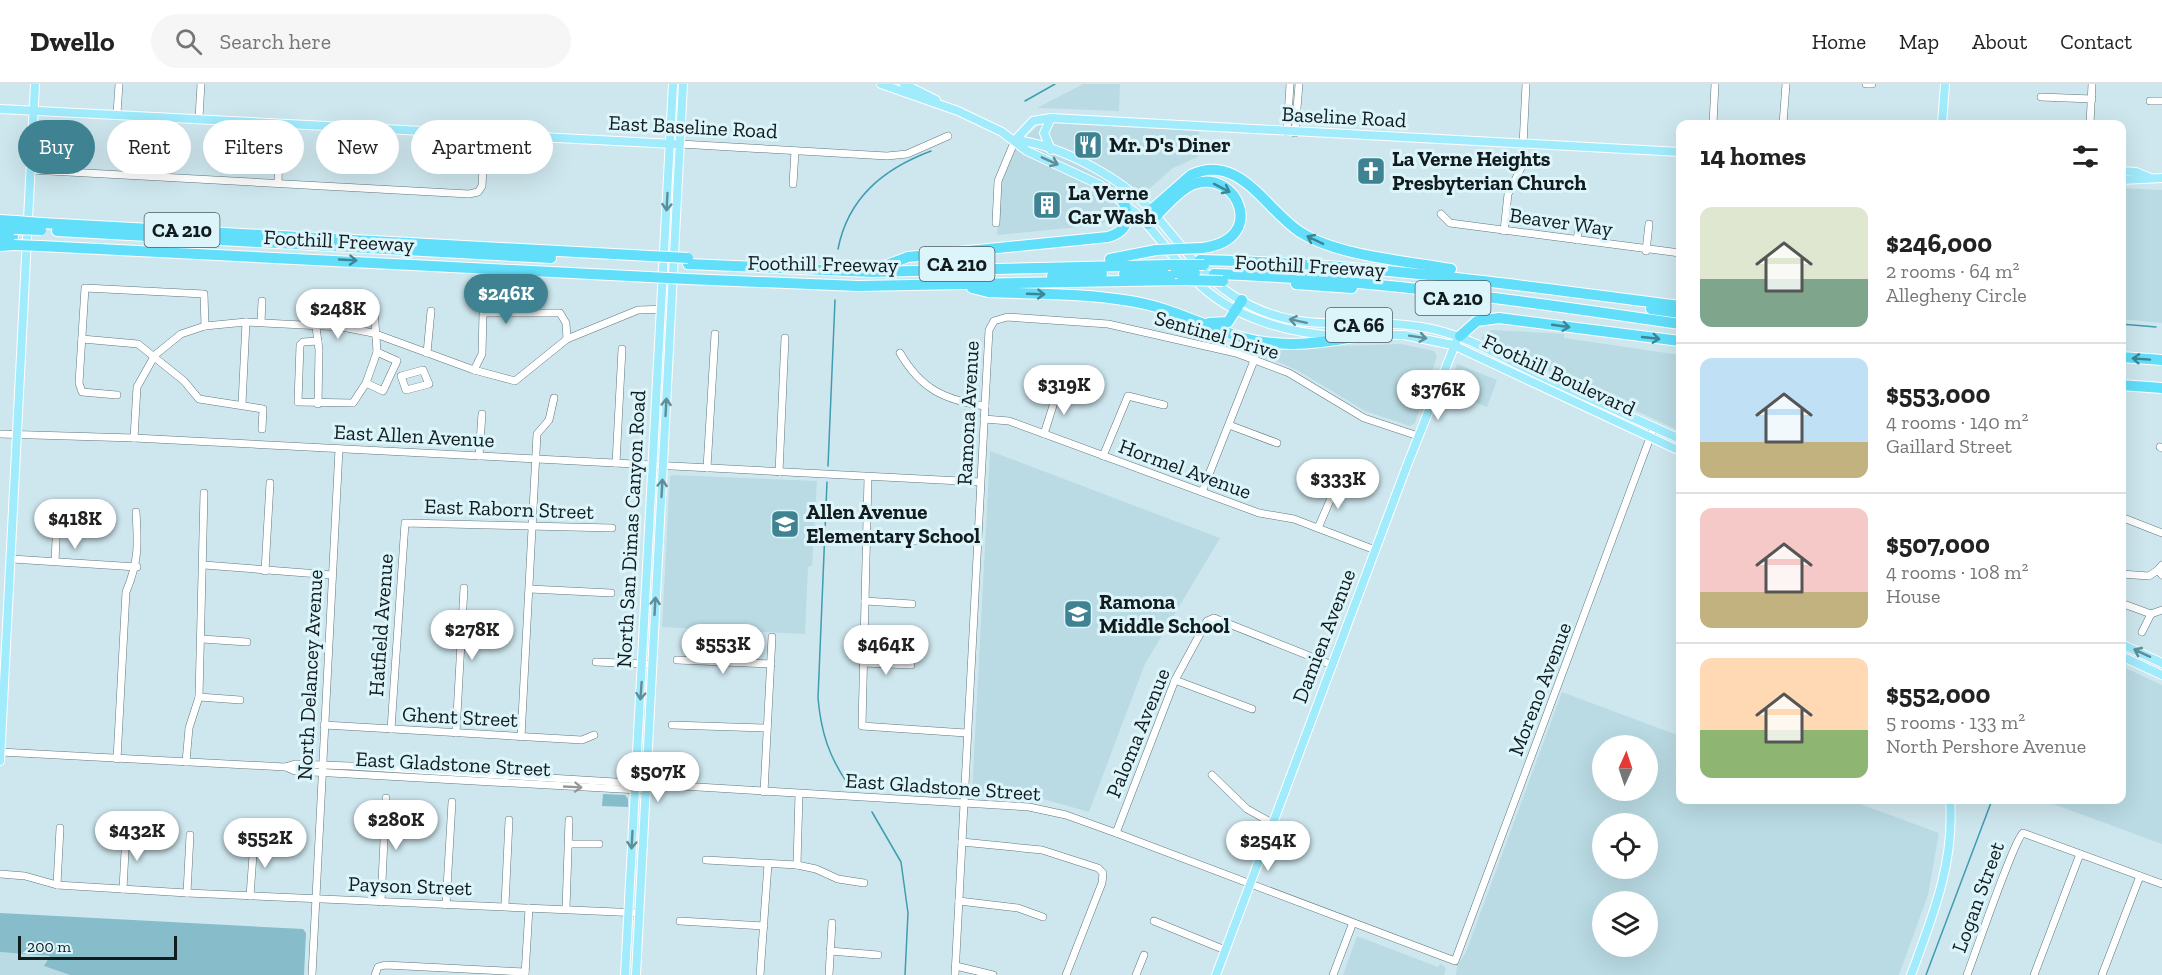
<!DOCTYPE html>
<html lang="en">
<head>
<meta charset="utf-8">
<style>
  body { margin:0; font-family:"Zilla Slab",serif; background:#f6f6f6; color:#222; height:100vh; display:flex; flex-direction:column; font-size:22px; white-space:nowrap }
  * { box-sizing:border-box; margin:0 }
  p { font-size:20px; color:#767676 }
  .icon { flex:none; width:33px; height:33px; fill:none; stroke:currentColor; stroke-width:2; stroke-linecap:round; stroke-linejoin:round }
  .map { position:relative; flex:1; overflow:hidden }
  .panel { position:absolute; left:1676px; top:36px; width:450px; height:684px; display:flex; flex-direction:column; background:#fff; border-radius:12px; box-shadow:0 6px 24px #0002 }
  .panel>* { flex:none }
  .hud { position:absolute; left:18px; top:36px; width:570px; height:54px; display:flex; gap:12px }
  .needle { width:39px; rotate:3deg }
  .fabs { position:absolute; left:1592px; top:651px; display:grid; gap:12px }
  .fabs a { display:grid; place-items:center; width:66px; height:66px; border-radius:50%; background:#fff; box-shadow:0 6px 24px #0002; font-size:30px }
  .scale { position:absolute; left:18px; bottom:15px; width:159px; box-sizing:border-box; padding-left:6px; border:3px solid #121b1d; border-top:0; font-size:16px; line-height:21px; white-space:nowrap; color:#121b1d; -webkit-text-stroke:4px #dbf5fb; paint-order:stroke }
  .price { position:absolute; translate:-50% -51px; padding:0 14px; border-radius:21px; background:#fff; color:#222; font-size:20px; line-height:39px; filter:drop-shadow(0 2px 3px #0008) }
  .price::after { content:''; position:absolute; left:50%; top:36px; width:18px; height:14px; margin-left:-9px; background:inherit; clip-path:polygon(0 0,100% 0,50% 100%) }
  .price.on { background:#3f8392; color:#fff }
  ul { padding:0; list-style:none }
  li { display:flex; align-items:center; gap:18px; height:150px; padding:0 24px }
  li+li { border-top:2px solid #e0e0e0 }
  li span { display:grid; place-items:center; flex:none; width:168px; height:120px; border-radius:12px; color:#555 }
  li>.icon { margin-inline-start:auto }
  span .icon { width:72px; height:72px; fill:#fffc; stroke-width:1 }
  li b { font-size:26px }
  h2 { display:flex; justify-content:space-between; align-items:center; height:72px; padding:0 24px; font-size:26px }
  .tag { padding:0 21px; border-radius:27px; background:#fff; box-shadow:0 6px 24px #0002; font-size:21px; line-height:54px }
  .tag.on { background:#3f8392; color:#fff }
  header { display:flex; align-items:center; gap:36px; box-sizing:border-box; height:84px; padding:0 30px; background:#fff; border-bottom:2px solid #e0e0e0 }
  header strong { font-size:28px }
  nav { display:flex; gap:33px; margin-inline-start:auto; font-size:21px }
  .search { width:420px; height:54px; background:#f6f6f6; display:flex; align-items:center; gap:15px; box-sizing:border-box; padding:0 21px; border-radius:33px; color:#767676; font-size:22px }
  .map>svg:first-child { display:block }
</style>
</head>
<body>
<header>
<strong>Dwello</strong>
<div class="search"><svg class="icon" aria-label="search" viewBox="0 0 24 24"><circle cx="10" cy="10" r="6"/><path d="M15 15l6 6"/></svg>Search here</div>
<nav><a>Home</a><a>Map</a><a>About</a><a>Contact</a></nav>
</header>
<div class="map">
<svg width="2162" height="891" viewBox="0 0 2162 891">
  <rect width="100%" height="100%" fill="#cee7ee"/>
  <g fill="#badbe4" fill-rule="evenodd">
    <polygon points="1083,0 1120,0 1119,27 1037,24"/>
    <polygon points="1066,36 1199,46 1198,73 1173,84 1118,132 1099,141 997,151 1001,97 1016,62 1040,40"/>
    <polygon points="2121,104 2162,106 2162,239 2121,235"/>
    <polygon points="1493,246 1564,250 1564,254 1680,271 1680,347 1481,255 1484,249"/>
    <polygon points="1401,260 1434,267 1437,272 1415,339 1410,342 1365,327 1297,286 1256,269 1258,265"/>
    <polygon points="1457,280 1497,296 1487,323 1446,307"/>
    <polygon points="990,367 1220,454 1145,580 1089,728 1043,715 972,709"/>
    <polygon points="673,391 817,397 812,482 808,483 805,550 662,543 670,392"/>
    <polygon points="2121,582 2162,601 2162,760 2042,716 2121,716"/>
    <path d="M1562,608L1680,652V716H1849L1939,749L1928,811L1899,891H1456L1457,882L1466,868ZM1602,662H1647V706H1602ZM1602,740H1647V784H1602ZM1602,818H1647V862H1602Z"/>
    <polygon points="1357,852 1438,883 1440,880 1443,881 1446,885 1444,891 1343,891"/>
    <polygon points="0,868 51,872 45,882 70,891 0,891"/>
  </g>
  <g fill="#87bdca">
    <polygon points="603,710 625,711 628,715 628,723 602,722"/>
    <polygon points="0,829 303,845 306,849 304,891 70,891 44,882 50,872 0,868"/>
  </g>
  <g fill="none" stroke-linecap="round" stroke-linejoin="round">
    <g stroke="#3f9cb1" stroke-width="1.5">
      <polyline points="1025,17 1055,0"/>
      <path d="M838,165C848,114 883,85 931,67"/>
      <polyline points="2121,240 2156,243"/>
      <polyline points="2121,342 2122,339"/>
      <polyline points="828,382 835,216"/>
      <path d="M827,398L818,614C821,648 829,673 848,700"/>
      <polyline points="872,728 901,778 908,829 905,891"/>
      <polyline points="1926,891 1992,716"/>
    </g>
    <g stroke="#60777d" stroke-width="8">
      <g id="minor">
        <polyline points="1866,0 1872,0"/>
        <polyline points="2041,13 2092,15"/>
        <polyline points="2150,17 2162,17"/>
        <polyline points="117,30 119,0"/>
        <polyline points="199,34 201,0"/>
        <polyline points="1713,40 1715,0"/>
        <polyline points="1783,40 1786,0"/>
        <polyline points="2090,40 2092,0"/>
        <polyline points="1287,48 1290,0"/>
        <polyline points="1295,49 1299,0"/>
        <polyline points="680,60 887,72 907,70 948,52"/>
        <polyline points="31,86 469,110 478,108 482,102 485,50"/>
        <polyline points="278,99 280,39"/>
        <polyline points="793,100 795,67"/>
        <polyline points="1441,130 1450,139 1680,169"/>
        <polyline points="996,139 998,97 1015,56"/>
        <polyline points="1504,147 1508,110 1522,82 1526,0"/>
        <polyline points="1577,156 1580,136"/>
        <polyline points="1646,167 1649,140"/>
        <polyline points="261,238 262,217"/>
        <polyline points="82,255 138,260 184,297 199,315 263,325 262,345"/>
        <polyline points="318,257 303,258 300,261 298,318 353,319 366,299 377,268 374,224"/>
        <polyline points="427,269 431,227"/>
        <path d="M900,269C921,305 944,316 985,322"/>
        <polygon points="423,286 429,300 406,306 401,292"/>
        <polyline points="474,286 482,270 483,229 560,229 566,239 567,255"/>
        <polyline points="366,299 383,307 397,277 377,268"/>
        <polyline points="117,311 82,308 79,299 85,204 204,210 205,242"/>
        <polyline points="242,320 246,238"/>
        <polyline points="318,320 319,266 316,243 319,211"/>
        <polyline points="984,335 1009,337 1259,429 1294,435 1375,466"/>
        <polyline points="1229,341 1277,359"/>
        <polyline points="0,350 134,354 980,398"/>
        <polyline points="1044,350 1058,306"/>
        <polyline points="134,354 137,303 155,271 181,250 205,242 246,238 342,243 373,249 474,286 515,297 567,255 638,226 671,225"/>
        <polyline points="2160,363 2162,364"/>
        <polyline points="479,372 482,330"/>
        <polyline points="1103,372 1128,312 1164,321"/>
        <polyline points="616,379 622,265"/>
        <polyline points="707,384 715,250"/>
        <polyline points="779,388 785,254"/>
        <polyline points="868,393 862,642 966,649"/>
        <polyline points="1202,408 1255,274"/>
        <polyline points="2121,433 2162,449"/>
        <polyline points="1318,444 1338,398"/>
        <polyline points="867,455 914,457"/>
        <polyline points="12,475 137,483"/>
        <polyline points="55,477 57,437"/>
        <polyline points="204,481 332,491"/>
        <polyline points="2162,481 2158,486 2162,491"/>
        <polyline points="265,487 270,399"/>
        <polyline points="2121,490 2149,492 2158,486"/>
        <polyline points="530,505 611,509"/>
        <polyline points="865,517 912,520"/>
        <polyline points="2121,519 2151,530 2162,526"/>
        <polyline points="2142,548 2151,530"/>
        <polyline points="202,555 247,558"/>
        <polyline points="677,576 771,580"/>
        <polyline points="596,578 646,580"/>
        <polyline points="863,579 911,581"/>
        <polyline points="1175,596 1252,625"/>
        <polyline points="199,613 240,616"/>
        <polyline points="324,641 582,656 594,651"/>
        <polyline points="672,641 767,644"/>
        <polyline points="391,645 405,439 612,444"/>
        <polyline points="456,649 464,504"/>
        <polyline points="521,653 537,350 549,336 554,314"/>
        <polyline points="0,668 285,683 295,680 350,682 1029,723 1066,731 1116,749 1455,877 1654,343"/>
        <path d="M117,675L126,508C139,477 138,460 136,428"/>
        <polyline points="186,678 189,644 199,613 204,409"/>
        <polyline points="286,683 295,687 639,706"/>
        <polyline points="1212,691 1247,725 1272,739"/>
        <polyline points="764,708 772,553"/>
        <polyline points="1116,749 1175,596 1207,537 1214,534 1332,581"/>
        <polyline points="962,758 1042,766 1098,784 1103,789 1102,799 1066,891"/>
        <polyline points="570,760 599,760"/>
        <polyline points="706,776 797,781 816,785 838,795 864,799"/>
        <polyline points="797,781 799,710"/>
        <polyline points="0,790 25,792 57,801 187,809 640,829"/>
        <polyline points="57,801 60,744"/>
        <polyline points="123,805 126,749"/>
        <polyline points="187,809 190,751"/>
        <polyline points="250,812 254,757"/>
        <polyline points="959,817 1018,824 1043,833"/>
        <polyline points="381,818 386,714"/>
        <polyline points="446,821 452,718"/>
        <polyline points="505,821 509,736"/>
        <polyline points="566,825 569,736"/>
        <polyline points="680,837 764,842"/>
        <polyline points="1154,837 1225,866"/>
        <polyline points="830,867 878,871"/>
        <polyline points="956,882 993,891"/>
        <polyline points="312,891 339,365"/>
        <polyline points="375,891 378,883 385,881 525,888"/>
        <polyline points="525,891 529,824"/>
        <polyline points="760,891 768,780"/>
        <polyline points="829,891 832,839"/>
        <polyline points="955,891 987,283 989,246 994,237 1007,233 1108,240 1236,269 1289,289 1364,334 1418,352"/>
        <polyline points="1136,891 1144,871"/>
        <polyline points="1333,891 1352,841"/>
        <path d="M1967,891C1975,870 2014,756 2023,749L2162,800"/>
        <polyline points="2034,891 2080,770"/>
        <polyline points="2102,891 2140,792"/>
      </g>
    </g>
    <g stroke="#fff" stroke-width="10">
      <g id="major">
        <polyline points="881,0 958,27 1002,48 1027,67 1100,101 1142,134 1183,184"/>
        <polyline points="904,0 936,16"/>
        <polyline points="0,25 674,60"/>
        <polyline points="1051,34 1044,49 1051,66"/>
        <polyline points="1942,40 1945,0"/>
        <polyline points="1015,56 1033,37 1051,34 1680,68"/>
        <path d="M1016,56C1063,62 1126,96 1157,133C1181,161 1201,190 1232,211C1306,260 1369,226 1444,248C1476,257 1506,275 1535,289C1583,312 1632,333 1680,355"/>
        <polyline points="2121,87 2136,88 2148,93"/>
        <polyline points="2121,96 2162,94"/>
        <path d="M1194,195C1231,234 1289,250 1341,252"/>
        <polyline points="1363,251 1404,251 1453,261 1680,367"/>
        <polyline points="2121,560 2162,579"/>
        <polyline points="2121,572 2162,591"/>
        <polyline points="0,677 35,0"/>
        <polyline points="625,891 673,0"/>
        <polyline points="636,891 683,0"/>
        <polyline points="1216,891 1406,384 1456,258"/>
        <path d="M1911,891C1932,834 1955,778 1950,716"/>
      </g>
    </g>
    <g stroke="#fff" stroke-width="12">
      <g id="highway">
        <path d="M1142,134L1191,91C1239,68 1266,126 1300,148C1337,172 1407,177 1451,185"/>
        <polyline points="0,136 16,137"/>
        <polyline points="41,139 650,172"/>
        <path d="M1148,140C1161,128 1177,107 1194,100C1237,84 1269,156 1202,164"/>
        <polyline points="0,144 14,145"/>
        <polyline points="57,147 551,174"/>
        <polyline points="0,153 13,153"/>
        <polyline points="0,162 14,161"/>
        <polyline points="40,162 649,193"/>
        <polyline points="1110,175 1156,166"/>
        <path d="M1200,176C1362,179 1520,201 1680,222"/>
        <polyline points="688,180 872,188 1168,181"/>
        <path d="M884,182L908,173L1108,153C1128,147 1130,135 1123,117"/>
        <polyline points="1124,190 1175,189"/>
        <path d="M1214,190C1371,195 1525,217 1680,240"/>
        <polyline points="1052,192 1102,190"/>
        <polyline points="687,195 858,202 1182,196"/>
        <polyline points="1296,200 1352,204"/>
        <path d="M972,204L988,208C1035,210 1084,209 1130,217C1170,223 1205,243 1244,254C1284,265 1327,259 1367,250"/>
        <polyline points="1651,225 1680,229"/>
        <polyline points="1209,239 1228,238 1242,216"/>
        <polyline points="1460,252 1477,237 1499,234 1680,257"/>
        <polyline points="2121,273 2162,276"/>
        <polyline points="2121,301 2162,304"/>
      </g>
    </g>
    <use href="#minor" stroke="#fff" stroke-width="7"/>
    <use href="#major" stroke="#a0ebfc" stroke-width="8"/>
    <use href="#highway" stroke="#61defa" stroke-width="10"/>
    <g stroke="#fff" stroke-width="12" stroke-linecap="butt">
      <g id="highway-bridge">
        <polyline points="16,137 41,139"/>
        <polyline points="14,145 41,146"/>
        <polyline points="14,161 40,162"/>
        <polyline points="1156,166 1202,164"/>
        <polyline points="650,172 688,174"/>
        <polyline points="1168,181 1204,181"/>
        <polyline points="1175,189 1195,189"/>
        <polyline points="649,193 687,195"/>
        <polyline points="1182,196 1223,197"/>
      </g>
    </g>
    <use href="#highway-bridge" stroke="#61defa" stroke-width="10"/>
  </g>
  <defs><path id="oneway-shaft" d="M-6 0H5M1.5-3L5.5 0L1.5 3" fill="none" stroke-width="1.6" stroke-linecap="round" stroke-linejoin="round" transform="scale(1.5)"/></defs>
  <g stroke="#608d98">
    <use href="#oneway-shaft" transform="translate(1050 77) rotate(24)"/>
    <use href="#oneway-shaft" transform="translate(667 118) rotate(93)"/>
    <use href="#oneway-shaft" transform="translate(1298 237) rotate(-168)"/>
    <use href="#oneway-shaft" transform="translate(1418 253) rotate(9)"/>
    <use href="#oneway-shaft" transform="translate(666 323) rotate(-87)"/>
    <use href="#oneway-shaft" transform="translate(662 404) rotate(-87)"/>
    <use href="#oneway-shaft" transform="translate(655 522) rotate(-87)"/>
    <use href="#oneway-shaft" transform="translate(2142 569) rotate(-155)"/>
    <use href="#oneway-shaft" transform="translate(641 607) rotate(94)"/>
    <use href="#oneway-shaft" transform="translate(632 756) rotate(93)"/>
  </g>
  <g stroke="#3d8697">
    <use href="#oneway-shaft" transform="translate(1222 104) rotate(27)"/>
    <use href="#oneway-shaft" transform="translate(1315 156) rotate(-154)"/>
    <use href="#oneway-shaft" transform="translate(348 176) rotate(3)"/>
    <use href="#oneway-shaft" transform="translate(1036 210) rotate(2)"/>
    <use href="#oneway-shaft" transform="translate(1561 242) rotate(8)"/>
    <use href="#oneway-shaft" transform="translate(1651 254) rotate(6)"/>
    <use href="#oneway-shaft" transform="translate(2141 275) rotate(-176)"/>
  </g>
  <use stroke="#949899" href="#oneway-shaft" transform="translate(573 703) rotate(3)"/>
  <defs>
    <g id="restaurant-square" transform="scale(1.5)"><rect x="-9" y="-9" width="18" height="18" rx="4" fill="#3f8392" stroke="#dbf5fb"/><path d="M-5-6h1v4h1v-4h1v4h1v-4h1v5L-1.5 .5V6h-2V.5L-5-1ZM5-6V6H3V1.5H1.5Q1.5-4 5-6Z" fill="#fff"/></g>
    <g id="church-square" transform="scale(1.5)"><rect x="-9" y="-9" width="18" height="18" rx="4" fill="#3f8392" stroke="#dbf5fb"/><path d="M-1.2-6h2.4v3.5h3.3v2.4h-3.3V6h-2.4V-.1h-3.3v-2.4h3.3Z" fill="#fff"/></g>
    <g id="building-square" transform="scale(1.5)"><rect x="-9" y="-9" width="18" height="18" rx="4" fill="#3f8392" stroke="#dbf5fb"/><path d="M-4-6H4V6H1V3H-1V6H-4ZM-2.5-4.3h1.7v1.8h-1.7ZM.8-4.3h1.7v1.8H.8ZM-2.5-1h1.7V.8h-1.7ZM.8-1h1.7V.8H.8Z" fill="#fff"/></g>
    <g id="school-square" transform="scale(1.5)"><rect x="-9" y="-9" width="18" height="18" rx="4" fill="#3f8392" stroke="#dbf5fb"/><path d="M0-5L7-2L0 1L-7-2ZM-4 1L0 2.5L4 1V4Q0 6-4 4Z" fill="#fff"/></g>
  </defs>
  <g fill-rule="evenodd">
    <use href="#restaurant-square" x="1088" y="61"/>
    <use href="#church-square" x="1371" y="87"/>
    <use href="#building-square" x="1047" y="121"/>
    <use href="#school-square" x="785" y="440"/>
    <use href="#school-square" x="1078" y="530"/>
  </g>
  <g text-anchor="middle" stroke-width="6" stroke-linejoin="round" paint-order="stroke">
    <g fill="#dbf5fb" stroke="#4e5c60" stroke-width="1.5">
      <rect x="144.5" y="129" width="75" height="34" rx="4.5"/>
      <rect x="919.5" y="163" width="75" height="34" rx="4.5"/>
      <rect x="1415.5" y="197" width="75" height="34" rx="4.5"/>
      <rect x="1326" y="224" width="66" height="34" rx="4.5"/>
    </g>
    <g font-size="20" font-weight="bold" fill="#121b1d">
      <text x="182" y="153">CA 210</text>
      <text x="957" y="187">CA 210</text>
      <text x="1453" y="221">CA 210</text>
      <text x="1359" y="248">CA 66</text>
    </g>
    <g font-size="21" fill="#121b1d" stroke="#dbf5fb">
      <text transform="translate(1344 33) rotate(3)" y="7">Baseline Road</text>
      <text transform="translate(693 43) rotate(3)" y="7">East Baseline Road</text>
      <text transform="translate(1561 138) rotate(8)" y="7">Beaver Way</text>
      <text transform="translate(339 157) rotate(3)" y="7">Foothill Freeway</text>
      <text transform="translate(823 180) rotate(1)" y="7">Foothill Freeway</text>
      <text transform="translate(1310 182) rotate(3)" y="7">Foothill Freeway</text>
      <text transform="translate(1217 251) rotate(16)" y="7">Sentinel Drive</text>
      <text transform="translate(1559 291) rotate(25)" y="7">Foothill Boulevard</text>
      <text transform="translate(968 329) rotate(-87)" y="7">Ramona Avenue</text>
      <text transform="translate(414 352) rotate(3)" y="7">East Allen Avenue</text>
      <text transform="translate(1185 385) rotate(20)" y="7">Hormel Avenue</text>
      <text transform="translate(509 425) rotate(2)" y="7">East Raborn Street</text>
      <text transform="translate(631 445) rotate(-87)" y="7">North San Dimas Canyon Road</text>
      <text transform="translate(381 541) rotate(-86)" y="7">Hatfield Avenue</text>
      <text transform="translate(1324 552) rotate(-69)" y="7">Damien Avenue</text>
      <text transform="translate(310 591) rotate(-87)" y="7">North Delancey Avenue</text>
      <text transform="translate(1540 605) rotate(-69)" y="7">Moreno Avenue</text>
      <text transform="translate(460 633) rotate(3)" y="7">Ghent Street</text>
      <text transform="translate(1138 649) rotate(-68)" y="7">Paloma Avenue</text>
      <text transform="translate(453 680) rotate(3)" y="7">East Gladstone Street</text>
      <text transform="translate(943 703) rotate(4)" y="7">East Gladstone Street</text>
      <text transform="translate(410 802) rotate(2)" y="7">Payson Street</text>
      <text transform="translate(1978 813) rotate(-70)" y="7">Logan Street</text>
    </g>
    <g font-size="21" font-weight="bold" fill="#121b1d" stroke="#dbf5fb" text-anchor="start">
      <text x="1109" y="68">Mr. D's Diner</text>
      <text x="1392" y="82">La Verne Heights<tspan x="1392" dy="24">Presbyterian Church</tspan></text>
      <text x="1068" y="116">La Verne<tspan x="1068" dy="24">Car Wash</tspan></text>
      <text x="806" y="435">Allen Avenue<tspan x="806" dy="24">Elementary School</tspan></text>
      <text x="1099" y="525">Ramona<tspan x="1099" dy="24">Middle School</tspan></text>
    </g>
  </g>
</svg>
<div class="fabs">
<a><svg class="needle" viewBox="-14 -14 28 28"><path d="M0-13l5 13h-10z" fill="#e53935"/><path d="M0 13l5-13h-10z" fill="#767676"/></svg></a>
<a><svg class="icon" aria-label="locate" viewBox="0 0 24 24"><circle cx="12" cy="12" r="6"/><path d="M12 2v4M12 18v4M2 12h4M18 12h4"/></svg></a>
<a><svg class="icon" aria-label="layers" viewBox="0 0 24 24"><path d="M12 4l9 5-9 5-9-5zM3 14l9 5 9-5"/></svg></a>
</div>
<div class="scale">200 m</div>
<b class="price on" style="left:506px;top:241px">$246K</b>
<b class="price" style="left:338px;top:256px">$248K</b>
<b class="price" style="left:1064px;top:332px">$319K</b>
<b class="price" style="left:1438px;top:337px">$376K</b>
<b class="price" style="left:1338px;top:426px">$333K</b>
<b class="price" style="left:75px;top:466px">$418K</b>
<b class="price" style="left:472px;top:577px">$278K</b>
<b class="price" style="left:723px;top:591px">$553K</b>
<b class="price" style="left:886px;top:592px">$464K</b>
<b class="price" style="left:658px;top:719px">$507K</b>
<b class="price" style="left:396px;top:767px">$280K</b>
<b class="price" style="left:137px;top:778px">$432K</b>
<b class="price" style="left:265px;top:785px">$552K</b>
<b class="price" style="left:1268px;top:788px">$254K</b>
<div class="hud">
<a class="tag on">Buy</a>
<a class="tag">Rent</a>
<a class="tag">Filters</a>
<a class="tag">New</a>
<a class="tag">Apartment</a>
</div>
<section class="panel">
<h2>14 homes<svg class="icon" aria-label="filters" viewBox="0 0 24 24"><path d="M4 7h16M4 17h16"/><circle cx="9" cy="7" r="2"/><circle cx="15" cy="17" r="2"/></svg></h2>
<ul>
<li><span style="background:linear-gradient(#dfe7d0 60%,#7fa58c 0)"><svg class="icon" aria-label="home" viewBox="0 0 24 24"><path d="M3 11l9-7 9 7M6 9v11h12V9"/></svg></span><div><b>$246,000</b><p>2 rooms · 64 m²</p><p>Allegheny Circle</p></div></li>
<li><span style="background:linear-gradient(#bfe0f5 70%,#c2b280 0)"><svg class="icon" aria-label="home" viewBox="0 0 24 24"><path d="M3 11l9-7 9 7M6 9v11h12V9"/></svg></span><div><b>$553,000</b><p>4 rooms · 140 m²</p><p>Gaillard Street</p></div></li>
<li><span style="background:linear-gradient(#f6c9c9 70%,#c2b280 0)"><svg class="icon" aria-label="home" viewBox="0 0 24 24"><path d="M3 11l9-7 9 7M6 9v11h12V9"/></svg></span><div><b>$507,000</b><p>4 rooms · 108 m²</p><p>House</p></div></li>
<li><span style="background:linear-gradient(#ffd9b3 60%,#8fb573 0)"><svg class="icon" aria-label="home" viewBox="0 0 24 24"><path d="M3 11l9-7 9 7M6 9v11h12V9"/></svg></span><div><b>$552,000</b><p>5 rooms · 133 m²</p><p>North Pershore Avenue</p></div></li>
</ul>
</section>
</div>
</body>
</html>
